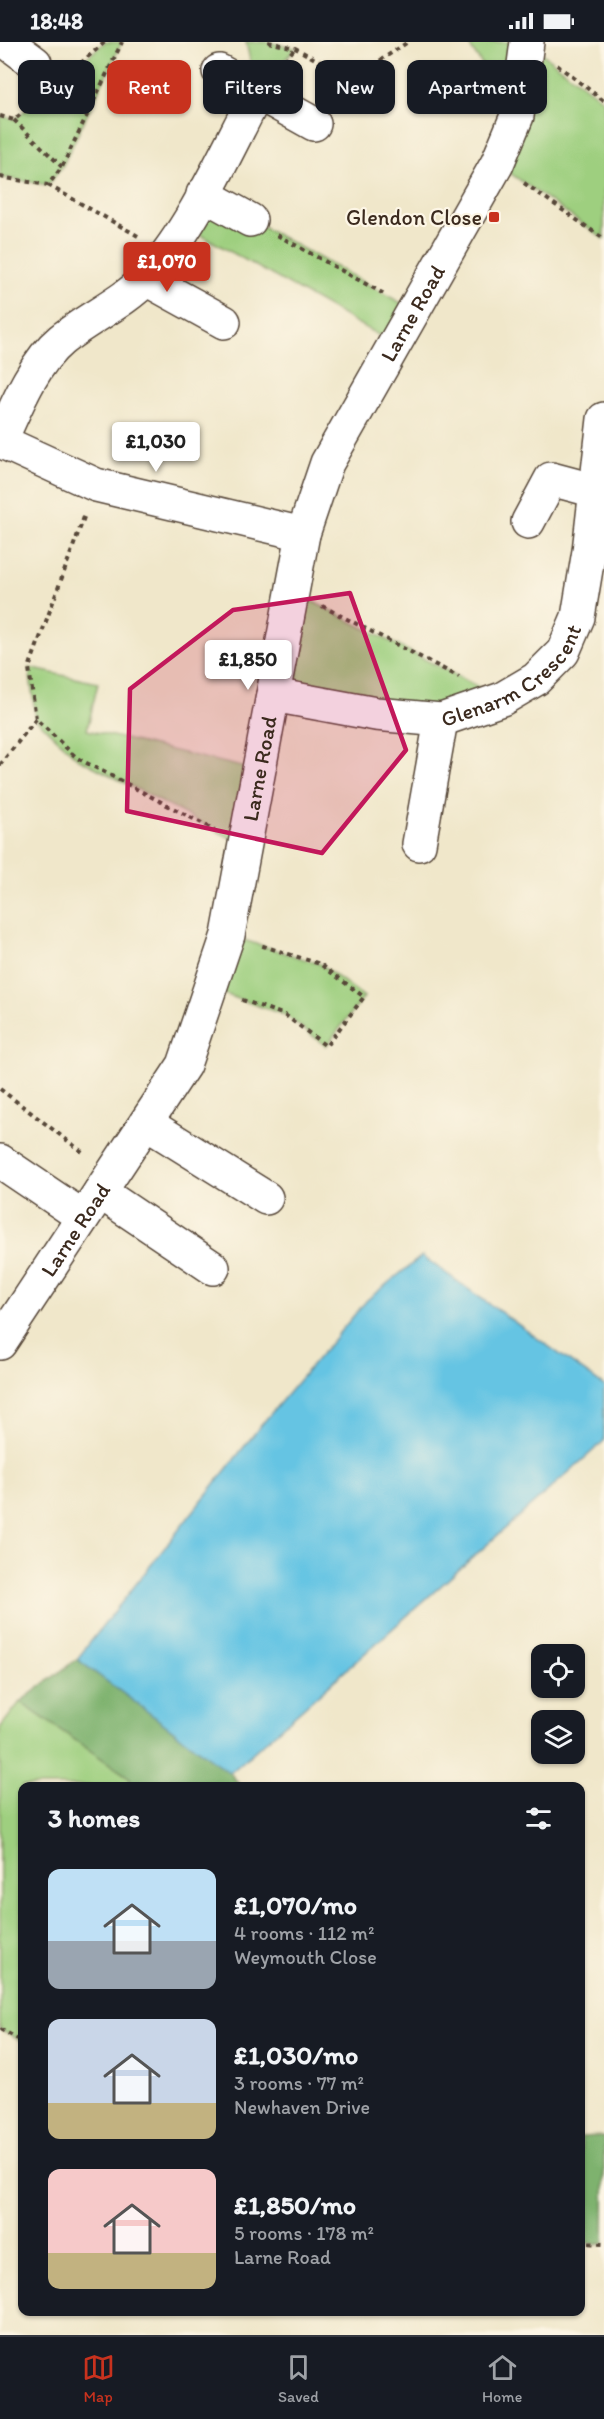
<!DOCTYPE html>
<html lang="en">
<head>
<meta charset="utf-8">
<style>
  body { margin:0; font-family:Itim,sans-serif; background:#242831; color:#f1f3f6; height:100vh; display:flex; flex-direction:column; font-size:22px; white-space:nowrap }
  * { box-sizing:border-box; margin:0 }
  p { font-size:20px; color:#9ea1a6 }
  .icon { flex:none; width:33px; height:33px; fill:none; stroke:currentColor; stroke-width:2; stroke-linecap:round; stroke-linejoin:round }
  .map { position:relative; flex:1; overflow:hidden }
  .details { position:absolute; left:18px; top:1740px; width:567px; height:534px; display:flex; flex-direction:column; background:#171b24; border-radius:12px; box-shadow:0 2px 4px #0004 }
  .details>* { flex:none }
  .top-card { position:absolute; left:18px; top:18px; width:568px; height:54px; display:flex; gap:12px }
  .tools { position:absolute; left:531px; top:1602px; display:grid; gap:12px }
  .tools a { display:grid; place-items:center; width:54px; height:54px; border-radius:12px; background:#171b24; box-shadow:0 2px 4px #0004; font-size:30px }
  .price { position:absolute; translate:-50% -51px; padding:0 14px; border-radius:6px; background:#fff; color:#222; font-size:20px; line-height:39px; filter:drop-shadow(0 2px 3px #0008) }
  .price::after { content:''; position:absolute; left:50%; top:36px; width:18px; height:14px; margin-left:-9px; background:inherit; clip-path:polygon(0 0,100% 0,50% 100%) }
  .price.selected { background:#c8321e; color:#fff }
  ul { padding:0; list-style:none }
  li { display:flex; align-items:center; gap:18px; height:150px; padding:0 30px }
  li span { display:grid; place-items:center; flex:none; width:168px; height:120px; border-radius:12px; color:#555 }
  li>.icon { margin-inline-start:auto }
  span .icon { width:72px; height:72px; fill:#fffc; stroke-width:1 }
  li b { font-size:26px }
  h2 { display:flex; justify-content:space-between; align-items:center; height:72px; padding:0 30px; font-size:26px }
  .pill { padding:0 21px; border-radius:12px; background:#171b24; box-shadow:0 2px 4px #0004; font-size:21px; line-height:54px }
  .pill.selected { background:#c8321e; color:#fff }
  .status { display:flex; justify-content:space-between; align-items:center; height:42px; padding:0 30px; background:#171b24; direction:ltr }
  .status svg { height:16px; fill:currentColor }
  .dock { display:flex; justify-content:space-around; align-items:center; height:84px; border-top:2px solid #363941; background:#171b24; font-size:16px; color:#9ea1a6 }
  .dock a { display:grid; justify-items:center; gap:3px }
  .dock .selected { color:#c8321e }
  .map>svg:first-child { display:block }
</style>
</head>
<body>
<div class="status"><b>18:48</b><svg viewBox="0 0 49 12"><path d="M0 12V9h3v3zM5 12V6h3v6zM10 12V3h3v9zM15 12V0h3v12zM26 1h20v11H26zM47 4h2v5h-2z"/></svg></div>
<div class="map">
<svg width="604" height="2293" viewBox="0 0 604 2293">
  <rect width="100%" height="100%" fill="#fcf5e5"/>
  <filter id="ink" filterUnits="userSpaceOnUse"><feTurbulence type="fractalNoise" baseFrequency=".0167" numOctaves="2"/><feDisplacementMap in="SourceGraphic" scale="12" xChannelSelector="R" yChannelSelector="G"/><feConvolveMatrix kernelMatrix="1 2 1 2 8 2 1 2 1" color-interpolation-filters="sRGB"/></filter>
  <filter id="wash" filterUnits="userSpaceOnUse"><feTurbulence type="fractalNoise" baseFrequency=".008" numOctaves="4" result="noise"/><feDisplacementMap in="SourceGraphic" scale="24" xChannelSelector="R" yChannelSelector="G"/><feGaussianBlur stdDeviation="1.35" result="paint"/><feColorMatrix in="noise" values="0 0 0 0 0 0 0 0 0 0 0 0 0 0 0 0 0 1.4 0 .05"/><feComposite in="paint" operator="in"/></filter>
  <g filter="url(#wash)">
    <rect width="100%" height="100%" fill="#f0e7ca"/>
    <g fill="#9ecf7f" stroke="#6c7c4e" stroke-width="1.5">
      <polygon points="105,0 122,0 62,125 48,143 0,135 0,74 15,77"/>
      <polygon points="246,0 268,0 295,6 257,51"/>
      <polygon points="467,0 527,0 604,59 604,197 497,122 517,74"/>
      <polygon points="203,152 414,268 394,302 185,184"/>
      <polygon points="292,549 502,657 441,678 273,653"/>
      <polygon points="29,626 98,641 87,688 259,729 246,804 77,716 36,677"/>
      <polygon points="228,893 320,922 364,955 326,1004 285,973 210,947"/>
      <polygon points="20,1660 130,1736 130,1744 22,1744 22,1999 0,1987 0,1686"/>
    </g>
    <g fill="#7eb26e" stroke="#5c6e46" stroke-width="1.5">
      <polygon points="77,1617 230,1731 241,1744 130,1744 130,1736 20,1660"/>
      <polygon points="604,2094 604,2202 581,2201 581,2095"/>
    </g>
    <polygon fill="#65c4e3" stroke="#507780" stroke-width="1.5" points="422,1214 604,1344 604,1399 230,1731 77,1617 262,1382 367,1258"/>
  </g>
  <g filter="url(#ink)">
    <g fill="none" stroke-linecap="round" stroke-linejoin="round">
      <g stroke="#564638" stroke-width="36">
        <g id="minor">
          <polyline points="7,0 35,21"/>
          <polyline points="219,29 314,82"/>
          <polyline points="203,152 250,178"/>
          <polyline points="146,237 224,280"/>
          <polyline points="0,399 96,443 303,492"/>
          <path d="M0,400C15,367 33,321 61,298C88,276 123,261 147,236C192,188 226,110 257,51"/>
          <polyline points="528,480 551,437 596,449"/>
          <path id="s1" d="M273,653L376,672L441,678L502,657L536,637L563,610L578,575L589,509L604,377"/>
          <polyline points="419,802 441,678"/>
          <polyline points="146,1081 266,1156"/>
          <polyline points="0,1119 83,1175"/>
          <polyline points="100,1150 213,1226"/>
          <path id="s2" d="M0,1301L184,1023L228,893L303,492L327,421L497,122L517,74L527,0"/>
        </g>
      </g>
      <g stroke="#564638" stroke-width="4" stroke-dasharray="4.5 4.5" stroke-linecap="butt">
        <polyline points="268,0 295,6 352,37 408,0"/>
        <polyline points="557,23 604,59"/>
        <polyline points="279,25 295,6"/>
        <polyline points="67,33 105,0"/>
        <polyline points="0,74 14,78 43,53"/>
        <polyline points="14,78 62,125"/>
        <polyline points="0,135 48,143 62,125 122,0"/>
        <polyline points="524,141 604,197"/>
        <polyline points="48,143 138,194"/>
        <polyline points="277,193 386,253"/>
        <polyline points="84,475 29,626 36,677 77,716 215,788"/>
        <polyline points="322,564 459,635"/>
        <polyline points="0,723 36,677"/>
        <polyline points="242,958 285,973 326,1004 364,955 320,922 260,903"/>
        <polyline points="0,1047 85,1112"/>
        <polyline points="0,1987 22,1999"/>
        <polyline points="580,2201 604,2202"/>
      </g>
      <use href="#minor" stroke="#fff" stroke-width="33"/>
    </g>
  </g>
  <path fill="#c2185b" fill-opacity="0.2" stroke="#c2185b" stroke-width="4.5" stroke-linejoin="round" d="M350,551L406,708L322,811L127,769L130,647L233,568Z"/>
  <rect fill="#c8321e" stroke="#fcf5e5" stroke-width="2" x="488" y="169" width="12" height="12" rx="3"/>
  <g text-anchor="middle" stroke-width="4.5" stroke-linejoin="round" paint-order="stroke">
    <g font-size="22" fill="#3b2a1e" stroke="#fcf5e5" text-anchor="end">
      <text x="482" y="183">Glendon Close</text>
    </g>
    <g font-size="22" fill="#3b2a1e" stroke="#fcf5e5">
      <text dy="8" stroke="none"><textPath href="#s2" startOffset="1126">Larne Road</textPath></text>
      <text dy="8" stroke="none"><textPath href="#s1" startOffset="256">Glenarm Crescent</textPath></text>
      <text dy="8" stroke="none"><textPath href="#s2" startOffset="640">Larne Road</textPath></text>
      <text dy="8" stroke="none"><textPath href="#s2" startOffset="136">Larne Road</textPath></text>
    </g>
  </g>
</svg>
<div class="tools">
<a><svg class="icon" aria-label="locate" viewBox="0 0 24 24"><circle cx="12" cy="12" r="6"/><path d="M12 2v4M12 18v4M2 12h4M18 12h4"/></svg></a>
<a><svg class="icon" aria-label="layers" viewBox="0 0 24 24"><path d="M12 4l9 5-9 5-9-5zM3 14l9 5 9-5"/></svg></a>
</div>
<b class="price selected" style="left:167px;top:251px">£1,070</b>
<b class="price" style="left:156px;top:431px">£1,030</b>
<b class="price" style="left:248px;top:649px">£1,850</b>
<div class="top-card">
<a class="pill">Buy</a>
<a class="pill selected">Rent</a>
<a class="pill">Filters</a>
<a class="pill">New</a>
<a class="pill">Apartment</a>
</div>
<section class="details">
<h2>3 homes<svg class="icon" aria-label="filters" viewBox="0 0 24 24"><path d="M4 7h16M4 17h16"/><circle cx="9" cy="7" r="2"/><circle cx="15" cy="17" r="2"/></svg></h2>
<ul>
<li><span style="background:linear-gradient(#bfe0f5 60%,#9aa5b1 0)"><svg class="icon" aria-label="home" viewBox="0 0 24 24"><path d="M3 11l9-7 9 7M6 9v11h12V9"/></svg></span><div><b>£1,070/mo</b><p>4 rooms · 112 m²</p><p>Weymouth Close</p></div></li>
<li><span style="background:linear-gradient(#c9d6e8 70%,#c2b280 0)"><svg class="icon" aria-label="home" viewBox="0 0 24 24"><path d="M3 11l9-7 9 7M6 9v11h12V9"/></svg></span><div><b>£1,030/mo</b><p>3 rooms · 77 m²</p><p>Newhaven Drive</p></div></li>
<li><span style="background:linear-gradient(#f6c9c9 70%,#c2b280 0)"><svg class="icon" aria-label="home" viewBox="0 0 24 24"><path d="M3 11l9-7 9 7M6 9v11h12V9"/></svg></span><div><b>£1,850/mo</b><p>5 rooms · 178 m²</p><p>Larne Road</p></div></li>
</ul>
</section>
</div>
<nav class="dock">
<a class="selected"><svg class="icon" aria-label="map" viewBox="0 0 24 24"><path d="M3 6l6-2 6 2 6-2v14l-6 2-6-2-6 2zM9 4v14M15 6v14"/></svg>Map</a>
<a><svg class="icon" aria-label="saved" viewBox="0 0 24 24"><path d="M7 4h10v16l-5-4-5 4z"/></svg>Saved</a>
<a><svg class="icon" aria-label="home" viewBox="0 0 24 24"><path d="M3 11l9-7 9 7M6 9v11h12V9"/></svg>Home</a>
</nav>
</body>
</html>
